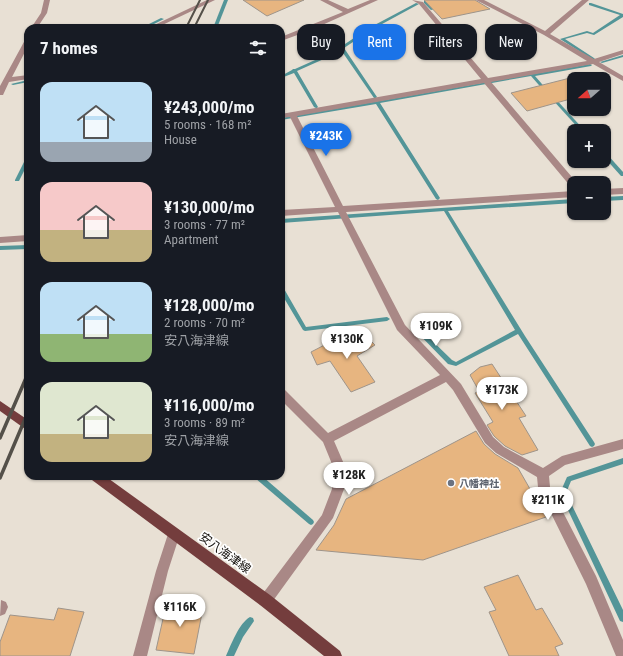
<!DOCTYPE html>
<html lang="en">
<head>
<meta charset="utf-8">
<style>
  body { margin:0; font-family:"Roboto Condensed","Noto Sans JP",sans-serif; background:#20242c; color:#f1f3f6; height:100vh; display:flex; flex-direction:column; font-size:15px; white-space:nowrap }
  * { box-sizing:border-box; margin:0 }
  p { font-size:13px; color:#9ea1a6 }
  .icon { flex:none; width:22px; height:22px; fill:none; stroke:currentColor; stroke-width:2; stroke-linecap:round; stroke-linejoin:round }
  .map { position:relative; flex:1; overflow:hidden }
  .sheet { position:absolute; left:24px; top:24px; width:261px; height:456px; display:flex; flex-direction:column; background:#171b24; border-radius:12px; box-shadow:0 1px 3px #0004 }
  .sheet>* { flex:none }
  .banner { position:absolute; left:297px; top:24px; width:266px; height:36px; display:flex; gap:8px }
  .needle { width:26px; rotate:250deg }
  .fabs { position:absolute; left:567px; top:72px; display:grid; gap:8px }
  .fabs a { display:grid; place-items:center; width:44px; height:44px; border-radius:8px; background:#171b24; box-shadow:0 1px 3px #0004; font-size:20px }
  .price { position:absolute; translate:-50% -34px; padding:0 9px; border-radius:14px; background:#fff; color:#222; font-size:13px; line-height:26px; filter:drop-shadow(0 1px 2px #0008) }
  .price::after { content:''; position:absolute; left:50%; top:24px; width:12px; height:9px; margin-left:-6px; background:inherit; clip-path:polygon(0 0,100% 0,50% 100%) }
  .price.current { background:#1a73e8; color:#fff }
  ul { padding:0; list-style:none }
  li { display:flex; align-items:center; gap:12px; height:100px; padding:0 16px }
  li span { display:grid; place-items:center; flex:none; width:112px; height:80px; border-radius:12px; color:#555 }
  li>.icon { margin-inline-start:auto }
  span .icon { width:48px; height:48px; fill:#fffc; stroke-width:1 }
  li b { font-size:17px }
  h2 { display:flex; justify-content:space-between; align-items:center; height:48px; padding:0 16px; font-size:17px }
  .tag { padding:0 14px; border-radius:12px; background:#171b24; box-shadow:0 1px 3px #0004; font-size:14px; line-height:36px }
  .tag.current { background:#1a73e8; color:#fff }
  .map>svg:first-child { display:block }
</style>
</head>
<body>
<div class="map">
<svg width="623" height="656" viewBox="0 0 623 656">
  <rect width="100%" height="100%" fill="#e8e0d4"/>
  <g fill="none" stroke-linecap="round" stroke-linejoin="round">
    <g fill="#539598" fill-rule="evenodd">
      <polygon points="224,0 228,0 217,28 213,28"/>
      <polygon points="424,1 426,1 433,8 440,6 442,7 431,10 424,3"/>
      <polygon points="416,3 419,4 371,30 344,48 377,97 376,98 374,98 341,50 335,54 297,71 318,107 317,108 316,108 314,107 294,73 281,78 281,76 292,70 293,69 295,69 333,52 369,28"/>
      <polygon points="589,3 591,3 623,14 623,17 594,35 587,33 565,39 594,58 595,59 593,60 560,39 587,31 593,33 620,15 589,5"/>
      <polygon points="161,18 164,19 146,28 141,28"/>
      <polygon points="623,55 623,57 602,63 600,62"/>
      <polygon points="590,64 592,65 591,66 535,76 548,91 546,92 545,92 531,76 380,103 440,198 438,200 436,199 376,104 281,120 281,118"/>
      <rect x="25" y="72" width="3" height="2"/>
      <polygon points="28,80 28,82 13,85 11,84"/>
      <polygon points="551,96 553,96 585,131 581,131 551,98"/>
      <polygon points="604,153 606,153 623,172 623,176 621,176 604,157"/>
      <polygon points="26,158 28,158 28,163 19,181 15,181 15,180"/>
      <polygon points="623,196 623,200 604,201 604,197"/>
      <polygon points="574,199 574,203 448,211 525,336 594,442 595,444 594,446 592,447 590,446 518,334 456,366 448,364 412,327 411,326 412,325 416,325 452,360 456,362 515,330 444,211 281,223 281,219"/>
      <polygon points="28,245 28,249 0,250 0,246"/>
      <polygon points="281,286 283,287 306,327 387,317 390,319 387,321 305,331 303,330 281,293"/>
      <polygon points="623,458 623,464 571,481 566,493 623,610 623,622 620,621 560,493 567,477"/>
      <polygon points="254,476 262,476 313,520 314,522 313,524 311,525 309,524 255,478"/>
      <path d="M250,617L253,618L254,621L243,637L234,656H226C231,645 239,623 250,617Z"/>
    </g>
  </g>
  <g fill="#e7b580" stroke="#9e948a">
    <polygon points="243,0 304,0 267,16"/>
    <polygon points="424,0 475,0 490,9 442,19"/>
    <polygon points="574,77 574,98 527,111 511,93"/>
    <polygon points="363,333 375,345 357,356 375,382 351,392 330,361 317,365 311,352 342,336 348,342"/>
    <polygon points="492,364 526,416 519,418 538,450 522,455 505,446 494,436 487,425 493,422 475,393 479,391 470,375 480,367"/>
    <polygon points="476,431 484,444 495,454 518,468 546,517 423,560 316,550 334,525 346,499"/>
    <polygon points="518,575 536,610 542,608 563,644 555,647 559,656 509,656 489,612 496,610 484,587"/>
    <polygon points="167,601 182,602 181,605 203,608 194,654 156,650"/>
    <polygon points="58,608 84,612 70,656 0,656 0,642 10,615 54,620"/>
  </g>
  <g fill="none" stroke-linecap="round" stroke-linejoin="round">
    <g fill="#a98886" fill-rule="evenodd">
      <polygon points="44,0 50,0 47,13 37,28 31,28 41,13"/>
      <polygon points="207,0 215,0 156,28 148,28"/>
      <polygon points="320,0 328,0 348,9 370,0 378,0 311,30 281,41 281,37 343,12"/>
      <polygon points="412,0 423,2 488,78 587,61 544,35 476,0 484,0 545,31 582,0 589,0 550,34 594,59 623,50 623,54 599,62 623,76 623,81 593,64 491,82 577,183 574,183 574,188 571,187 484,83 297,116 343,206 574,191 574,197 346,212 405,325 461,384 493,437 504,447 543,468 562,456 623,439 623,449 565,465 549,476 550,487 596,576 623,640 623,656 616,656 586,584 538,487 537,477 496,453 485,443 453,390 446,382 334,441 344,464 344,489 333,518 270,605 265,606 260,605 258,600 322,515 332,489 332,464 323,442 281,400 281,389 285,390 328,433 440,375 397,330 338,212 281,216 281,210 335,207 290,117 281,118 281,114 481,79 419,4"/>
      <polygon points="28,38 28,46 12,77 28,75 28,79 9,82 3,95 0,95 0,86 25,40"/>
      <polygon points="623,188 623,194 604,195 604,189"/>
      <polygon points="28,235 28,241 0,243 0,237"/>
      <polygon points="174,528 178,530 180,534 168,571 147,656 133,656 156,571 168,534 170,530"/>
      <polygon points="1,600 6,602 8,607 5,614 0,616"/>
    </g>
    <g fill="#743d3d" fill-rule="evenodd">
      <polygon points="0,401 28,420 28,431 0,411"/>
      <polygon points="90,476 105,476 270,595 340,651 342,656 324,656 260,605 92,480"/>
    </g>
    <g stroke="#545049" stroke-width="2">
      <polyline points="186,28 200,0"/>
      <polyline points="194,28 208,0"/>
    </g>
    <polyline stroke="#545049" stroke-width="3" points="26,379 28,374"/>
    <g stroke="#545049" stroke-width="3.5">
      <polyline points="0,438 26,378"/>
      <polyline points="0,478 28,412"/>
    </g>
  </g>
  <circle fill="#6b7280" stroke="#fff" stroke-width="1.5" cx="451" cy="483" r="4"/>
  <g text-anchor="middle" stroke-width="3.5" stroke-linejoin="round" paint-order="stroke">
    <g font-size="10" font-weight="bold" fill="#5b616d" stroke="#fff" text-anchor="start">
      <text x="459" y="487">八幡神社</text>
    </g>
    <g font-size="12" fill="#14110d" stroke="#fff">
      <text transform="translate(225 553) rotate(36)" y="4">安八海津線</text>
    </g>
  </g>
</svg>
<div class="fabs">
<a><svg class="needle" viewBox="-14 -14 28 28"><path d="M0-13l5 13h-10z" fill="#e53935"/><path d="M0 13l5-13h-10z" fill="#9ea1a6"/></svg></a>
<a>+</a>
<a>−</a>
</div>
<b class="price current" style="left:326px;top:157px">¥243K</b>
<b class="price" style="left:436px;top:347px">¥109K</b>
<b class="price" style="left:347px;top:360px">¥130K</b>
<b class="price" style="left:502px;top:411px">¥173K</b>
<b class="price" style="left:349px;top:496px">¥128K</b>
<b class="price" style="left:548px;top:521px">¥211K</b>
<b class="price" style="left:180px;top:628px">¥116K</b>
<div class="banner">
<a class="tag">Buy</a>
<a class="tag current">Rent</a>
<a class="tag">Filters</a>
<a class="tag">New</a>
</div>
<section class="sheet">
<h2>7 homes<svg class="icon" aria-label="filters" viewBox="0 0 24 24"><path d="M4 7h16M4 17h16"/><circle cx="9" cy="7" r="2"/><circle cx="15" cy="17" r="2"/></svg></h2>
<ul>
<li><span style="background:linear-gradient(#bfe0f5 75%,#9aa5b1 0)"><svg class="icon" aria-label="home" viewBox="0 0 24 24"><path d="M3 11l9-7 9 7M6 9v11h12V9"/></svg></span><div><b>¥243,000/mo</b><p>5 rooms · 168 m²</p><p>House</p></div></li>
<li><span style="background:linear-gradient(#f6c9c9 60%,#c2b280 0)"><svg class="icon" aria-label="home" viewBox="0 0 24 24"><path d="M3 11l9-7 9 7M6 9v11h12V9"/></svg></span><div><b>¥130,000/mo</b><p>3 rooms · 77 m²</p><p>Apartment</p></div></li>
<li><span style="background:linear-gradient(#bfe0f5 65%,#8fb573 0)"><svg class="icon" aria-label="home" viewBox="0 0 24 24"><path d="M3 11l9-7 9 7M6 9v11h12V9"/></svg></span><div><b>¥128,000/mo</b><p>2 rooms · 70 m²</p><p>安八海津線</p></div></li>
<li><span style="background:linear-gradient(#dfe7d0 65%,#c2b280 0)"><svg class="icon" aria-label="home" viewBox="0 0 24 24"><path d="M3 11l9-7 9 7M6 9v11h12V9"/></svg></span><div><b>¥116,000/mo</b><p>3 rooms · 89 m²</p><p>安八海津線</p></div></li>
</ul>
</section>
</div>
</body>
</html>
